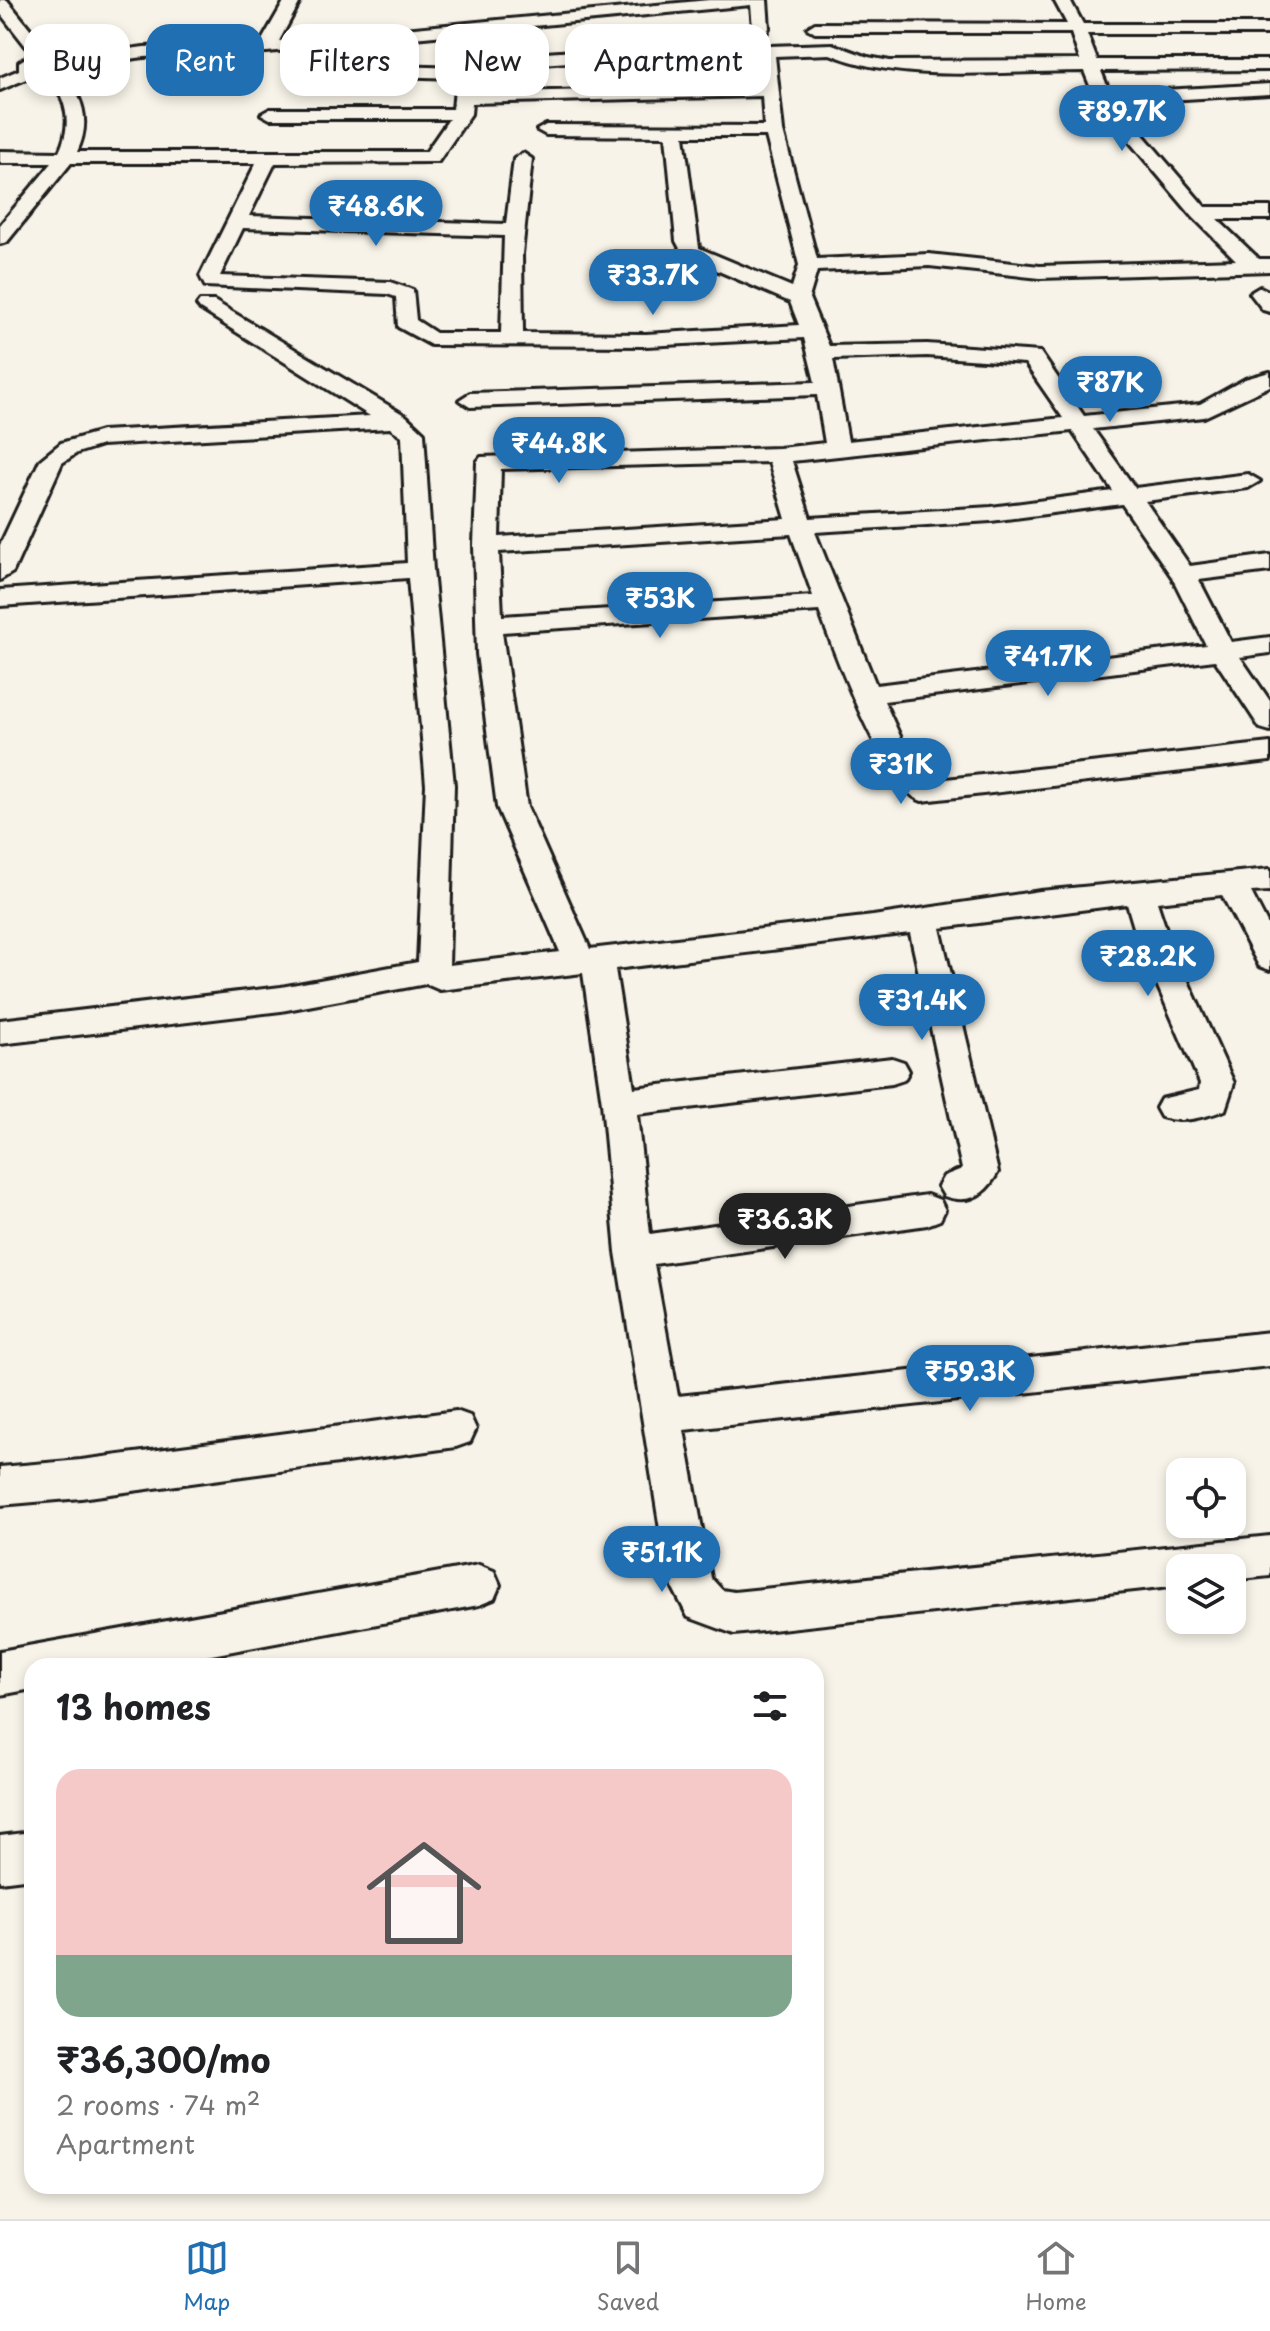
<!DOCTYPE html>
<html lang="en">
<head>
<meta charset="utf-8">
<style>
  body { margin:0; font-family:"Playpen Sans",sans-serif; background:#f2f2f2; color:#202124; height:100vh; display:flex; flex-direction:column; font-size:30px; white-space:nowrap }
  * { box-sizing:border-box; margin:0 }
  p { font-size:26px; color:#757577 }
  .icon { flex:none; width:44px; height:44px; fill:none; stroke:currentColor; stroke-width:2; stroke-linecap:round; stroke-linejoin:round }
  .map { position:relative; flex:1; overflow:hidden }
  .drawer { position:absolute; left:24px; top:1658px; width:800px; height:536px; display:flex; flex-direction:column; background:#fff; border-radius:24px; box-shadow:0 4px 12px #0003 }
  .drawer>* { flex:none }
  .guide { position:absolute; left:24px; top:24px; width:800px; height:72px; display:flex; gap:16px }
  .tools { position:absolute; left:1166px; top:1458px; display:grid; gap:16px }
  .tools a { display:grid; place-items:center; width:80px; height:80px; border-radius:16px; background:#fff; box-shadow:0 4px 12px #0003; font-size:40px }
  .price { position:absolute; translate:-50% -68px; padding:0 18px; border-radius:28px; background:#1f6fb2; color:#fff; font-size:26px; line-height:52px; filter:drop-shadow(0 2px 4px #0008) }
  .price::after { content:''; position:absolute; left:50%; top:48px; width:24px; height:18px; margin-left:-12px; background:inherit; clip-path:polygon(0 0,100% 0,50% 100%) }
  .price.active { background:#222; color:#fff }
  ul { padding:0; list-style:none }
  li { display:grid; align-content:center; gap:16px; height:424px; padding:0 32px }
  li+li { border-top:2px solid #e0e0e0 }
  li span { display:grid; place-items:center; height:248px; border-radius:24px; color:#555 }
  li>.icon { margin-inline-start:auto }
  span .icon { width:144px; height:144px; fill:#fffc; stroke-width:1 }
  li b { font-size:34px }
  h2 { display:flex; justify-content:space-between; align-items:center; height:96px; padding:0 32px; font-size:34px }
  .tag { padding:0 28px; border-radius:24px; background:#fff; box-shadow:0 4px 12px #0003; font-size:28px; line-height:72px }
  .tag.active { background:#1f6fb2; color:#fff }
  .tab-bar { display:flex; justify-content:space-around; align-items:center; height:112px; border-top:2px solid #e0e0e0; background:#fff; font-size:22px; color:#757577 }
  .tab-bar a { display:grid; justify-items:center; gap:4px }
  .tab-bar .active { color:#1f6fb2 }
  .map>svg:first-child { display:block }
</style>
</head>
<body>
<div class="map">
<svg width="1270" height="2219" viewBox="0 0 1270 2219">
  <rect width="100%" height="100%" fill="#f7f3e8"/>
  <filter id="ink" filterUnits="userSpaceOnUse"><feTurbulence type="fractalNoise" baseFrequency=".0125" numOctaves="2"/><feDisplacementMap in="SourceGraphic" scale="16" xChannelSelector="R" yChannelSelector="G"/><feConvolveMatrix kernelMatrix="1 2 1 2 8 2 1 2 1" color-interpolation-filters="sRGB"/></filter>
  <g filter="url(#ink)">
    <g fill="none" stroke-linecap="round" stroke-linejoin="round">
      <g stroke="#1c1c1c" stroke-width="6">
        <g id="minor">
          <path d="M0,0H7L48,51L69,57L144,47L261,42L285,0H301L279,41L709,0H767L769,28L762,42L769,46L832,44L868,57L890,61L1080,60L1071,33H815L807,28L815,23L1067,24L1054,0H1070L1083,24H1270V34H1087L1097,60H1270V70L1101,71L1110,93L1270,84V94L1116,103L1205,207H1270V219H1217L1259,259H1270V271L1040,278L929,266L817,271L809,298L829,346L927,344L1040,352L1084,416L1200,404L1245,379L1270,372V386L1204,417L1093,429L1135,488L1248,474L1260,481L1248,488L1145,501L1190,566L1270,555V571L1199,580L1231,642L1270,637V653L1240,657L1270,701V731L1260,728L1215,660L884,701L909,756L928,781L1270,743V761L922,801C884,790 834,651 819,611L502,632L527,807L590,949L873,916L1040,891L1270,869V891L1251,892L1270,929V970L1259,966L1222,895L1157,902L1170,941L1234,1083L1225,1110C1205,1117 1181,1124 1161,1117L1156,1108L1161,1099L1199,1090L1200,1083L1138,941L1127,904L940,928L998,1172C986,1195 969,1205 944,1196L938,1186L944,1176L962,1169L910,933L615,969L634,1088L892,1058L904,1062L909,1071L904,1080L892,1084L637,1114L650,1234L927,1195L940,1200L945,1210L940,1220L927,1225L654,1264L678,1396L1270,1332V1366L684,1430L711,1578L722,1590L734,1592L1270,1536V1576L1232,1580V1568H1180V1585L734,1634L688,1617L673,1588L664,1555L616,1252L602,1103L583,973L440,990L426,984L281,1011L0,1044V1020L281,987L418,962L426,785L408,578L0,606V590L407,563L402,436L390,428L102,445L77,453L62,463L13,572L0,580V545L40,460L61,443L102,431L370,416L200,309L197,305L200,301H214L406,416L424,433L433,570L454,785L449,965L560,952L497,807L477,654L474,545L477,462L481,457L779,448L825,443L817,395L470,407L459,400L470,393L815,382L804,338L646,346L431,345L398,327L396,297L387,294L205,286L200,276L256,163H71L7,242L0,244V225L52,163H0V151L59,152C73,123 67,101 49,76L38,74L0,90V78L19,70V62L32,54L0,13ZM751,5L753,28L747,39L502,56L492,30ZM476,32L487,60L462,68L294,63L285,68L294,73L456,78L453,109H270L261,114L270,119H449L426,152H77C92,120 82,97 62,70L70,67L144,57L267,52ZM750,49L758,53L761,86L473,93V76L498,67ZM830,54C902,84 1005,71 1084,71L1097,103L1193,217L1236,260L1040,266L929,254L817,259L783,131L775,56ZM43,61L53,62L46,65L37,64ZM762,96L764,126L546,125L537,130L546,135L666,136L676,241L684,256L790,302L799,325L646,334L523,333L522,254L532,159L523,153L514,159L506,224L249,216L275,163L438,162L471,114L472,103ZM684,136H766L799,265L792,287L699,248ZM243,228L504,236L501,333H436L416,320L413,290L390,282L220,276ZM927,356L1025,363L1063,418L848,441L833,359ZM1072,431L1113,491L991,507L810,518L792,461ZM769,462L786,519L499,537L501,469ZM1122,504L1172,577L1206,645L876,685L815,532L991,521ZM791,534L813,596L502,616L499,552Z"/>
          <polygon points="1260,287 1270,292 1270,312 1263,310 1250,293"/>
          <polygon points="456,1411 470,1416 476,1429 470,1442 456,1447 81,1498 0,1505 0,1467 81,1460"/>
          <polygon points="479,1565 494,1571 500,1585 494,1599 479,1605 153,1666 32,1666 32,1689 0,1695 0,1651"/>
          <polygon points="32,1832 32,1878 0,1882 0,1836"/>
        </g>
      </g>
      <use href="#minor" fill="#f7f3e8" fill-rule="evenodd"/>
    </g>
  </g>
</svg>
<div class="tools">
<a><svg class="icon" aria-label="locate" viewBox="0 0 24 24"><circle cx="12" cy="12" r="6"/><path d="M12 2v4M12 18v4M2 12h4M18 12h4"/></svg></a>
<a><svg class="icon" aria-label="layers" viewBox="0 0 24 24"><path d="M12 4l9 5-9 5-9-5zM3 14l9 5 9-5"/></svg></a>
</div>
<b class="price" style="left:1122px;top:153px">₹89.7K</b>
<b class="price" style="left:376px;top:248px">₹48.6K</b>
<b class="price" style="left:653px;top:317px">₹33.7K</b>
<b class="price" style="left:1110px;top:424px">₹87K</b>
<b class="price" style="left:559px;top:485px">₹44.8K</b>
<b class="price" style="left:660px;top:640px">₹53K</b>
<b class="price" style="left:1048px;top:698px">₹41.7K</b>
<b class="price" style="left:901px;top:806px">₹31K</b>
<b class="price" style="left:1148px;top:998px">₹28.2K</b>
<b class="price" style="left:922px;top:1042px">₹31.4K</b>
<b class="price active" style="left:785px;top:1261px">₹36.3K</b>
<b class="price" style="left:970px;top:1413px">₹59.3K</b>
<b class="price" style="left:662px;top:1594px">₹51.1K</b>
<div class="guide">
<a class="tag">Buy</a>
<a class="tag active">Rent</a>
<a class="tag">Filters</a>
<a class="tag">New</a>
<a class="tag">Apartment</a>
</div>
<section class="drawer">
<h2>13 homes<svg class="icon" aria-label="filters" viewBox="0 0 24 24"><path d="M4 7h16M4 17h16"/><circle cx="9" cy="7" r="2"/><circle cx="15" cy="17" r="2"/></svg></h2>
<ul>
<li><span style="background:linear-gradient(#f6c9c9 75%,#7fa58c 0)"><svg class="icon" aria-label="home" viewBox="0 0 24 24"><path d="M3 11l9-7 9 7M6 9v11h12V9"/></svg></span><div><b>₹36,300/mo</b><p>2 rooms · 74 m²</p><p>Apartment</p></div></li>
</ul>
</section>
</div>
<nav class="tab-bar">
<a class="active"><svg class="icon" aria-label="map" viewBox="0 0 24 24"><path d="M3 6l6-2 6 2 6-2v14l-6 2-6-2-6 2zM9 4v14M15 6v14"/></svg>Map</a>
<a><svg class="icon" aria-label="saved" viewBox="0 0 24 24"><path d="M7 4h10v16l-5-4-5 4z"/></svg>Saved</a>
<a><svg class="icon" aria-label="home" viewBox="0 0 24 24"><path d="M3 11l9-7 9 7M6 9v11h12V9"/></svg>Home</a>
</nav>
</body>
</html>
